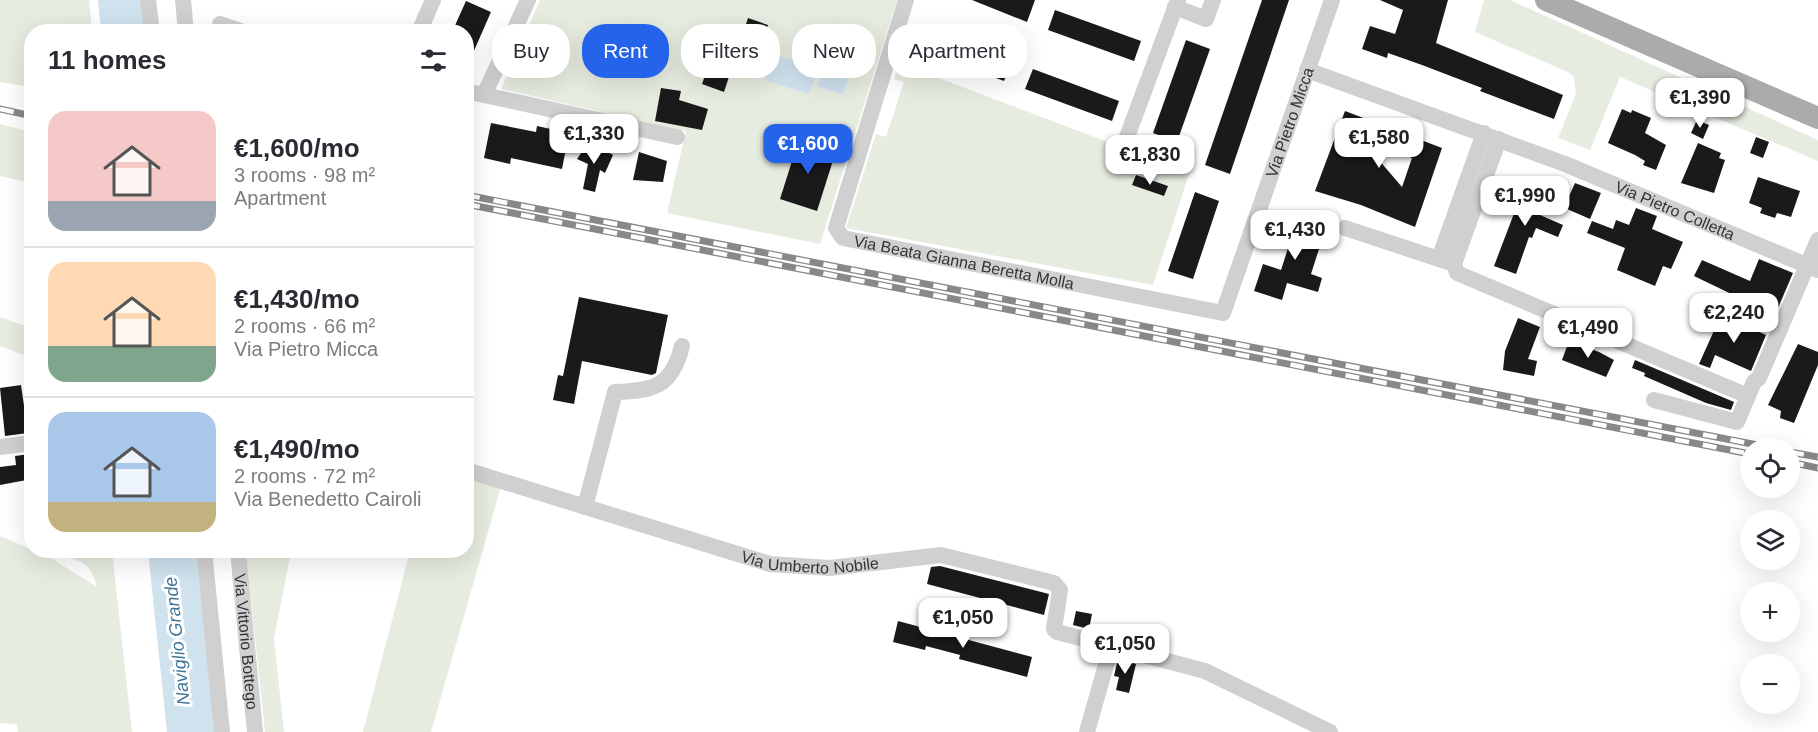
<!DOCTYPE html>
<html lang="en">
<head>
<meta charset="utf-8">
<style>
  body { margin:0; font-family:Helvetica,sans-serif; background:#f2f2f3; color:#2b2b33; height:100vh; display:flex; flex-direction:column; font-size:22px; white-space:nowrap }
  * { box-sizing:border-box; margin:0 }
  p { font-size:20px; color:#7c7c81 }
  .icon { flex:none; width:33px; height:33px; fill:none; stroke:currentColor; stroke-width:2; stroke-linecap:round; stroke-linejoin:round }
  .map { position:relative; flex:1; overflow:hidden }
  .panel { position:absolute; left:24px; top:24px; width:450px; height:534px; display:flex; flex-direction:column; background:#fff; border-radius:24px; box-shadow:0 6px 24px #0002 }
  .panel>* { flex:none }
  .guide { position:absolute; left:492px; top:24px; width:570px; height:54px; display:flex; gap:12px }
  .buttons { position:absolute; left:1740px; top:438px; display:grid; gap:12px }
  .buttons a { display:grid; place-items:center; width:60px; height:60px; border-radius:50%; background:#fff; box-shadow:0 6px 24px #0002; font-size:30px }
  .price { position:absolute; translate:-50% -51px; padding:0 14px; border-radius:12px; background:#fff; color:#222; font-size:20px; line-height:39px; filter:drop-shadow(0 2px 3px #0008) }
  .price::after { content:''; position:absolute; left:50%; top:36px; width:18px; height:14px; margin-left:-9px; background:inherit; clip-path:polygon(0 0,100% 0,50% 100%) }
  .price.active { background:#2563eb; color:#fff }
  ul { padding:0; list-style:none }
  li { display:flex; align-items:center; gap:18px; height:150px; padding:0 24px }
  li+li { border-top:2px solid #e1e1e2 }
  li span { display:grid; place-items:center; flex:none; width:168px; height:120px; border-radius:18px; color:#555 }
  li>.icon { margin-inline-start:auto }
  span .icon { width:72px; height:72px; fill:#fffc; stroke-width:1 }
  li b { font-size:26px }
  h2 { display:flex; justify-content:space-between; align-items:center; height:72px; padding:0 24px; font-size:26px }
  .tag { padding:0 21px; border-radius:24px; background:#fff; box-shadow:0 6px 24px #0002; font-size:21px; line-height:54px }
  .tag.active { background:#2563eb; color:#fff }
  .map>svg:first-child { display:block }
</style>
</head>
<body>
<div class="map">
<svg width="1818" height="732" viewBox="0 0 1818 732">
  <rect width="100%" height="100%" fill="#fff"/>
  <g fill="#e6ecdf">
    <polygon points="0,0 89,0 92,31 32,32 31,87 0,82"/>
    <polygon points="540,0 897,0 820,244 667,213 686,131 501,89"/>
    <polygon points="1484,0 1510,0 1818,140 1818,161 1620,77 1590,150 1558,138 1576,94 1574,77 1568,72 1475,32"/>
    <polygon points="899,63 1139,154 1142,147 1192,165 1153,285 846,228 876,134 886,137 904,82 894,79"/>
    <polygon points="0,124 31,132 31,183 0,176"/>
    <polygon points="0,317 31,328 31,358 0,346"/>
    <polygon points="467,476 501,486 431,732 363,732 410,551 466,550"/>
    <path d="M0,536L51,558L97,587C89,555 76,564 53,551H112L132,732H18L17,724L0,723Z"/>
    <polygon points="246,551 291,551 274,639 284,732 265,732"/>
  </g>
  <g fill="#cfe2ee">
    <polygon points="98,0 140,0 144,31 101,31"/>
    <polygon points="773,54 818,69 809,94 765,80"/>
    <polygon points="822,71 848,79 843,95 817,86"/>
    <polygon points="148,551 196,551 215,732 167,732"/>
  </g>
  <g fill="#1a1a1a" fill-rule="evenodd">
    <polygon points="972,0 1035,0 1027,22"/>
    <polygon points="1262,0 1289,0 1230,174 1205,165"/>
    <polygon points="1380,0 1448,0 1436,43 1563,95 1554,119 1480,91 1482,88 1422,65 1388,53 1387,58 1362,49 1370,26 1395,34 1403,10"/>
    <polygon points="466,1 491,12 466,69 466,32 452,32"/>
    <polygon points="1055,10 1141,41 1134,61 1048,30"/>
    <polygon points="748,18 768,25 764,37 744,30"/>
    <polygon points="925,29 1012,61 1004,81 918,49"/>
    <polygon points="720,33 741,40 724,92 702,84"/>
    <polygon points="1186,40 1210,49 1177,142 1153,133"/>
    <polygon points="1033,69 1119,101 1112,121 1025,89"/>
    <polygon points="661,88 681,91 679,100 708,109 702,130 655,121"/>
    <polygon points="1622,109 1631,113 1632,110 1651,118 1645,133 1666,145 1656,170 1643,165 1645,161 1635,155 1608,143"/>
    <path d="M1345,111L1442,148L1415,227L1361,205L1315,191ZM1360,138L1412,158L1402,187Z"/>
    <polygon points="1697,120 1709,125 1703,139 1691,133"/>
    <polygon points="491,123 536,132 537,126 569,133 562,169 511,158 510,164 484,158"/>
    <polygon points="1756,137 1769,142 1763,158 1750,153"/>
    <polygon points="799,139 836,151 817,211 780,199"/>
    <polygon points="589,142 613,155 605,173 600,170 595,192 583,189 588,164 577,159"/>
    <polygon points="1698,143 1721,153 1719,158 1725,160 1714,193 1681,183"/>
    <polygon points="639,152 667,161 663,182 633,180"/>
    <polygon points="1136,175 1168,186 1164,196 1132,185"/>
    <polygon points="1758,177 1800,191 1791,217 1777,213 1775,218 1760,213 1762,208 1749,203"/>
    <polygon points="1526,182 1550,190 1540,215 1563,225 1558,237 1536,228 1532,238 1529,237 1516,274 1494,266"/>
    <polygon points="1575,183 1601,193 1590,219 1567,209 1566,203"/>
    <polygon points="1195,192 1219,201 1193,279 1168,271"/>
    <polygon points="1636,208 1657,216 1652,229 1683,242 1671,269 1663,266 1655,286 1617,270 1625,248 1587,233 1592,221 1613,229 1616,220 1629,225"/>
    <polygon points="1299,214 1327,224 1311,274 1322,278 1318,292 1287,283 1282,300 1254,291 1263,264 1281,270"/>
    <polygon points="1759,259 1793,273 1775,315 1694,276 1702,260 1750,281"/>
    <polygon points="579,297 668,315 656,373 652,375 582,361 574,404 553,400 558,375 563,376"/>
    <polygon points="1721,315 1766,335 1751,371 1715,355 1710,368 1699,364"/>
    <polygon points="1518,318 1540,327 1528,359 1537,361 1534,376 1503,370 1505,351"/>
    <polygon points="1569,341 1599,352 1614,360 1606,377 1562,360"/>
    <polygon points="1798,344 1818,352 1818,365 1794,423 1780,418 1781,411 1768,405"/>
    <polygon points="1635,360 1734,402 1731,410 1706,403 1644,376 1645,373 1632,368"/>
    <polygon points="21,385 28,433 5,436 0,388"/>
    <polygon points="30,454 32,479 0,485 0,467 16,465 15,456"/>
    <polygon points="940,566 1049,594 1044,615 927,584 931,567"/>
    <polygon points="1076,611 1092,614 1089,629 1073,625"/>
    <polygon points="898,621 1032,657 1027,677 959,659 960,655 926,646 925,650 893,642"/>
    <polygon points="1118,659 1136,664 1129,693 1116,690 1119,677 1114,676"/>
  </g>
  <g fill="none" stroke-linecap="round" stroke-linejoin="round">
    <g stroke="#d0d0d0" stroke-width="16">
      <polyline points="148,0 152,32"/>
      <polyline points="183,0 186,32"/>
      <path id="s1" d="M906,0L836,228L843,238L1223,313L1332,0"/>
      <polyline points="1175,7 1206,19 1213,0"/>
      <polyline points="220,24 244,32"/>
      <polyline points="419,32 433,0"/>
      <path id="s2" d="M1307,70L1565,164L1818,270"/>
      <polyline points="466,91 677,137"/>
      <polyline points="484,95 528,0"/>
      <polyline points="1124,145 1178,0"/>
      <polyline points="1345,228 1454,264 1457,273 1748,396 1754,382 1759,378 1818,240"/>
      <polyline points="1439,259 1484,133"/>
      <polyline points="1454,264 1499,139"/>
      <polyline points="1654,400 1737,422 1748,396"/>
      <polyline points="0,447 32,443"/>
      <path id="s3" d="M466,470L770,564L830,568L941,555L1054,583L1060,590L1054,629L1057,632L1205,671L1330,732"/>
      <path d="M585,507L615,392C653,391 672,387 682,346"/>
      <polyline points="204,550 222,732"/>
      <path id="s4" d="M238,550L255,732"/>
      <polyline points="1087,732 1111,647"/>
    </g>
    <polyline stroke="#ababab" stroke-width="22" points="1546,0 1818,118"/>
    <g stroke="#888" stroke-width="7">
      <g id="rail">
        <polyline points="0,109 32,116"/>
        <polyline points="466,195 1773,448"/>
        <polyline points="466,204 1750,454"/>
        <polyline points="1790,452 1818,457"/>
        <polyline points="1790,462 1818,468"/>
      </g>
    </g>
    <use href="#rail" stroke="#fff" stroke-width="4.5" stroke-dasharray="14" stroke-linecap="butt"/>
  </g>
  <g text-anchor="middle" stroke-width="6" stroke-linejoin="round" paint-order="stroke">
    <g font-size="16" fill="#333" stroke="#fff">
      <text dy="6" stroke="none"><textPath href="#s1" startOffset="840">Via Pietro Micca</textPath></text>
      <text dy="6" stroke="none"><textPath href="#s2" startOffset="394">Via Pietro Colletta</textPath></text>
      <text dy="6" stroke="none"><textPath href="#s1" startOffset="374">Via Beata Gianna Beretta Molla</textPath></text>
      <text dy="6" stroke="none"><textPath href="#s3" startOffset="358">Via Umberto Nobile</textPath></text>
      <text dy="6" stroke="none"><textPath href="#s4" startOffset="92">Via Vittorio Bottego</textPath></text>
    </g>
    <g font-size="18" font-style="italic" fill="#3f7597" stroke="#fff">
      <text transform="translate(177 641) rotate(-96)" y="6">Naviglio Grande</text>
    </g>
  </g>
</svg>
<div class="buttons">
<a><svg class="icon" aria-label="locate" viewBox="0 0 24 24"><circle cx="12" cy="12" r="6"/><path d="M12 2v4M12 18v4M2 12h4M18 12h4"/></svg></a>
<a><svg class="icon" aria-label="layers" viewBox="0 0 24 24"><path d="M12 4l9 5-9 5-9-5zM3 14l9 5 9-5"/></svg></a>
<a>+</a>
<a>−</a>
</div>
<b class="price" style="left:1700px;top:129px">€1,390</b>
<b class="price" style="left:594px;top:165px">€1,330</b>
<b class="price" style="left:1379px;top:169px">€1,580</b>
<b class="price active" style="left:808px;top:175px">€1,600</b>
<b class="price" style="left:1150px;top:186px">€1,830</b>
<b class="price" style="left:1525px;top:227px">€1,990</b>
<b class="price" style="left:1295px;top:261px">€1,430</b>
<b class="price" style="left:1734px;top:344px">€2,240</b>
<b class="price" style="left:1588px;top:359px">€1,490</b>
<b class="price" style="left:963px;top:649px">€1,050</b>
<b class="price" style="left:1125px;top:675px">€1,050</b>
<div class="guide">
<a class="tag">Buy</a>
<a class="tag active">Rent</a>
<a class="tag">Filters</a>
<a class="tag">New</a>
<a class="tag">Apartment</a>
</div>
<section class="panel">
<h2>11 homes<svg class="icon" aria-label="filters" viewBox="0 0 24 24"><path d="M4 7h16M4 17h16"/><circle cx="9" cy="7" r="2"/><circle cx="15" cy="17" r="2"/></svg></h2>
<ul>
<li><span style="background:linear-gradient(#f6c9c9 75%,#9aa5b1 0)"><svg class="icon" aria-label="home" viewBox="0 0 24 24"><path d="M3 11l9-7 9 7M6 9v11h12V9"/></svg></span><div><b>€1,600/mo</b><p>3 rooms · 98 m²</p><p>Apartment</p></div></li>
<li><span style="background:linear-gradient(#ffd9b3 70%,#7fa58c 0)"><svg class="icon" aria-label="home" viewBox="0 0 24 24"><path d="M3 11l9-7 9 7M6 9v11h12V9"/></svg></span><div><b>€1,430/mo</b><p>2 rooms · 66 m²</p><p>Via Pietro Micca</p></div></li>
<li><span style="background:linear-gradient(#a9c7e8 75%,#c2b280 0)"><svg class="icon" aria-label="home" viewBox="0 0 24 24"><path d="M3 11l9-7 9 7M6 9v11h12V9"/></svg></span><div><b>€1,490/mo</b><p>2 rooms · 72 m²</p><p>Via Benedetto Cairoli</p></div></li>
</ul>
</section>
</div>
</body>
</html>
